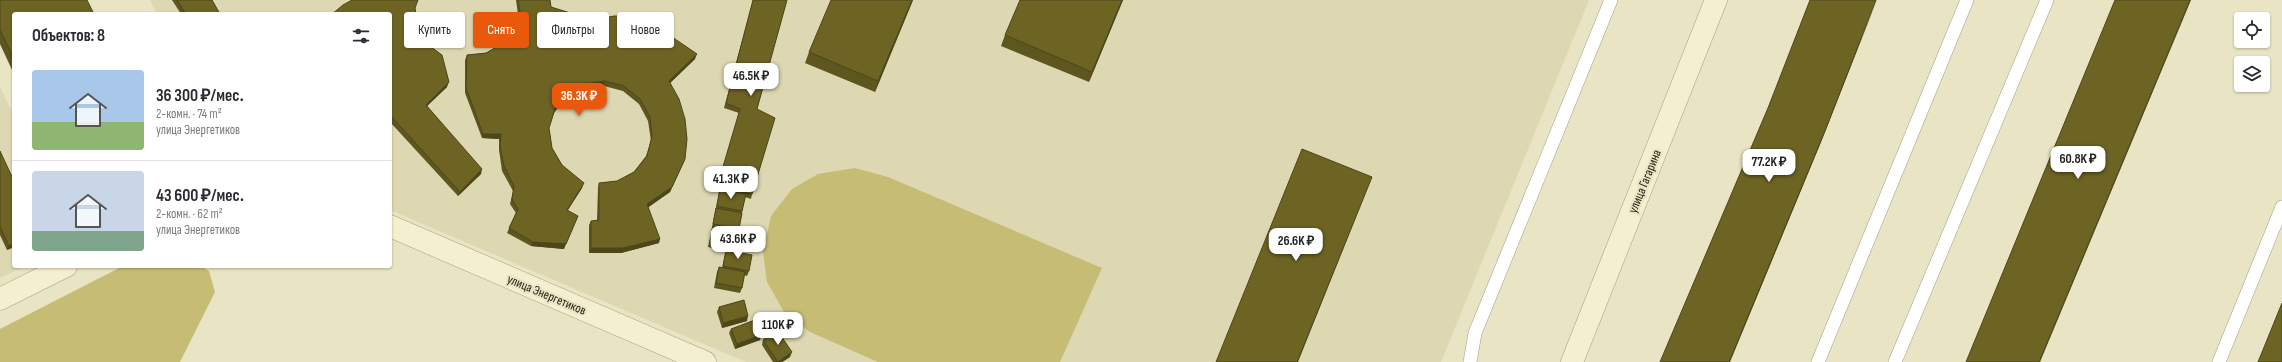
<!DOCTYPE html>
<html lang="ru">
<head>
<meta charset="utf-8">
<style>
  body { margin:0; font-family:"Sofia Sans Condensed",sans-serif; background:#f7f7f7; color:#2b2b33; height:100vh; display:flex; flex-direction:column; font-size:15px; white-space:nowrap }
  * { box-sizing:border-box; margin:0 }
  p { font-size:13px; color:#7c7c81 }
  .icon { flex:none; width:22px; height:22px; fill:none; stroke:currentColor; stroke-width:2; stroke-linecap:round; stroke-linejoin:round }
  .map { position:relative; flex:1; overflow:hidden }
  .sheet { position:absolute; left:12px; top:12px; width:380px; height:256px; display:flex; flex-direction:column; background:#fff; border-radius:4px; box-shadow:0 1px 3px #0004 }
  .sheet>* { flex:none }
  .top-card { position:absolute; left:404px; top:12px; width:380px; height:36px; display:flex; gap:8px }
  .controls { position:absolute; left:2234px; top:12px; display:grid; gap:8px }
  .controls a { display:grid; place-items:center; width:36px; height:36px; border-radius:4px; background:#fff; box-shadow:0 1px 3px #0004; font-size:20px }
  .price { position:absolute; translate:-50% -34px; padding:0 9px; border-radius:8px; background:#fff; color:#222; font-size:13px; line-height:26px; filter:drop-shadow(0 1px 2px #0008) }
  .price::after { content:''; position:absolute; left:50%; top:24px; width:12px; height:9px; margin-left:-6px; background:inherit; clip-path:polygon(0 0,100% 0,50% 100%) }
  .price.active { background:#ea580c; color:#fff }
  ul { padding:0; list-style:none }
  li { display:flex; align-items:center; gap:12px; height:100px; padding:0 20px }
  li+li { border-top:1px solid #e1e1e2 }
  li span { display:grid; place-items:center; flex:none; width:112px; height:80px; border-radius:4px; color:#555 }
  li>.icon { margin-inline-start:auto }
  span .icon { width:48px; height:48px; fill:#fffc; stroke-width:1 }
  li b { font-size:17px }
  h2 { display:flex; justify-content:space-between; align-items:center; height:48px; padding:0 20px; font-size:17px }
  .tag { padding:0 14px; border-radius:4px; background:#fff; box-shadow:0 1px 3px #0004; font-size:14px; line-height:36px }
  .tag.active { background:#ea580c; color:#fff }
  .map>svg:first-child { display:block }
</style>
</head>
<body>
<div class="map">
<svg width="2282" height="362" viewBox="0 0 2282 362">
  <rect width="100%" height="100%" fill="#e8e4c4"/>
  <g fill="#ddd8b2">
    <polygon points="150,0 1589,0 1441,362 746,362 390,210 390,14 157,14"/>
    <polygon points="0,87 10,108 14,107 14,266 25,266 0,278"/>
  </g>
  <g fill="#c6bc74">
    <polygon points="855,168 888,177 1102,268 1060,362 878,362 810,332 784,312 767,282 763,251 771,216 792,189 818,174"/>
    <polygon points="123,266 201,266 209,271 215,292 180,362 0,362 0,329"/>
  </g>
  <g fill="none" stroke-linecap="round" stroke-linejoin="round">
    <g stroke="#a4a082" stroke-width="14">
      <g id="lane">
        <polyline points="1470,362 1475,333 1611,0"/>
        <polyline points="1818,362 1967,0"/>
        <polyline points="1895,362 2047,0"/>
        <polyline points="2219,362 2282,207"/>
      </g>
    </g>
    <g stroke="#a4a082" stroke-width="23">
      <g id="secondary">
        <polyline points="390,226 705,362"/>
        <polyline points="0,299 66,266"/>
        <polyline points="1572,362 1716,0"/>
      </g>
    </g>
    <use href="#lane" stroke="#fff" stroke-width="13"/>
    <use href="#secondary" stroke="#f4efcf" stroke-width="22"/>
  </g>
  <g fill="#5e561f">
    <polygon points="0,0 14,14 14,71 13,72 0,44"/>
    <polygon points="172,0 212,0 220,14 181,14"/>
    <polygon points="516,0 550,0 551,7 695,59 670,83 685,159 670,192 648,207 659,243 621,253 589,253 589,225 591,221 597,220 598,188 599,183 617,181 634,172 646,156 651,141 648,121 639,104 623,91 604,86 583,88 566,98 554,113 549,128 552,148 562,165 582,188 568,210 564,249 531,246 507,233 516,213 510,204 513,191 502,171 499,150 499,139 482,138 465,93 465,60 467,55 486,53 502,44 514,30 518,15"/>
    <polygon points="753,0 787,0 757,109 752,194 751,199 745,197 739,229 734,251 749,271 747,276 744,275 742,288 740,293 714,288 717,272 719,267 722,268 726,251 708,247 719,192 716,192 739,113 724,108"/>
    <polygon points="913,0 875,92 805,63 809,52"/>
    <polygon points="1123,0 1089,82 1001,46 1005,35"/>
    <polygon points="415,8 418,27 447,87 427,106 481,174 458,196 390,122 390,14"/>
    <polygon points="0,151 14,247 7,250 0,235"/>
    <polygon points="719,307 747,321 722,328 717,312"/>
    <polygon points="731,329 761,335 760,340 735,349 729,333"/>
    <polygon points="763,340 790,357 782,362 773,362 762,345"/>
  </g>
  <g fill="#4c4619">
    <polygon points="912,0 913,0 875,92 878,81"/>
    <polygon points="1122,0 1123,0 1089,82 1092,72"/>
    <polygon points="1877,0 1821,142 1730,362 1729,362"/>
    <polygon points="2190,0 2191,0 2040,362 2039,362"/>
    <polygon points="697,54 695,59 667,86 669,81"/>
    <polygon points="605,81 604,86 583,88 566,98 553,113 555,109 567,93 585,84"/>
    <polygon points="449,82 447,87 424,109 426,105"/>
    <polygon points="483,134 501,134 499,139 482,138"/>
    <polygon points="685,159 670,192 646,209 647,204"/>
    <polygon points="482,169 481,174 458,196 460,192"/>
    <polygon points="1372,177 1298,362 1297,362"/>
    <polygon points="584,183 582,188 565,214 567,210"/>
    <polygon points="578,216 564,249 531,246 533,242"/>
    <polygon points="660,239 659,243 621,253 589,253 591,248"/>
    <polygon points="14,243 14,247 7,250 9,246"/>
    <polygon points="748,316 747,321 722,328 723,323"/>
    <polygon points="761,335 760,340 735,349 737,344"/>
    <polygon points="792,352 790,357 782,362 778,362"/>
  </g>
  <g fill="#6d6424" stroke="#4c4619">
    <polygon points="0,0 87,0 94,14 14,14 14,59 0,30"/>
    <polygon points="177,0 212,0 220,14 186,14"/>
    <polygon points="352,0 418,0 415,8 418,27 427,44 442,55 449,82 426,105 482,169 460,192 390,115 390,14 332,14 343,5"/>
    <polygon points="518,0 550,0 551,7 593,20 614,16 632,16 653,24 697,54 669,81 679,99 685,119 687,139 685,159 672,187 647,204 660,239 623,248 591,248 591,221 599,220 599,183 617,181 634,172 647,156 652,136 650,117 640,99 624,86 605,81 585,84 567,93 555,109 549,128 552,148 562,165 584,183 567,210 578,216 566,244 533,242 509,228 518,209 512,199 514,186 504,166 500,146 501,134 483,134 466,88 467,55 486,53 502,44 514,29 520,11"/>
    <polygon points="753,0 787,0 757,109 775,118 752,194 717,187 740,109 726,103"/>
    <polygon points="831,0 912,0 878,81 809,52"/>
    <polygon points="1020,0 1122,0 1092,72 1005,35"/>
    <polygon points="1810,0 1876,0 1825,131 1729,362 1660,362 1768,108"/>
    <polygon points="2115,0 2190,0 2039,362 1966,362"/>
    <polygon points="1302,149 1372,177 1297,362 1216,362"/>
    <polygon points="0,151 14,181 14,243 9,246 0,227"/>
    <polygon points="720,189 746,194 742,211 717,206"/>
    <polygon points="716,208 742,213 739,229 713,224"/>
    <polygon points="713,226 738,231 735,247 710,242"/>
    <polygon points="726,250 752,255 749,271 723,266"/>
    <polygon points="719,267 745,272 742,288 716,283"/>
    <polygon points="744,300 748,316 723,323 719,307"/>
    <polygon points="2282,303 2282,362 2258,362"/>
    <polygon points="755,320 761,335 737,344 731,329"/>
    <polygon points="777,330 792,352 778,362 763,340"/>
  </g>
  <g text-anchor="middle" stroke-width="4" stroke-linejoin="round" paint-order="stroke">
    <g font-size="13" fill="#201f13" stroke="#e8e4c4">
      <text transform="translate(1644 181) rotate(-68)" y="5">улица Гагарина</text>
      <text transform="translate(547 294) rotate(23)" y="5">улица Энергетиков</text>
    </g>
  </g>
</svg>
<div class="controls">
<a><svg class="icon" aria-label="locate" viewBox="0 0 24 24"><circle cx="12" cy="12" r="6"/><path d="M12 2v4M12 18v4M2 12h4M18 12h4"/></svg></a>
<a><svg class="icon" aria-label="layers" viewBox="0 0 24 24"><path d="M12 4l9 5-9 5-9-5zM3 14l9 5 9-5"/></svg></a>
</div>
<b class="price" style="left:751px;top:97px">46.5K ₽</b>
<b class="price active" style="left:579px;top:117px">36.3K ₽</b>
<b class="price" style="left:2078px;top:180px">60.8K ₽</b>
<b class="price" style="left:1769px;top:183px">77.2K ₽</b>
<b class="price" style="left:731px;top:200px">41.3K ₽</b>
<b class="price" style="left:738px;top:260px">43.6K ₽</b>
<b class="price" style="left:1296px;top:262px">26.6K ₽</b>
<b class="price" style="left:778px;top:346px">110K ₽</b>
<div class="top-card">
<a class="tag">Купить</a>
<a class="tag active">Снять</a>
<a class="tag">Фильтры</a>
<a class="tag">Новое</a>
</div>
<section class="sheet">
<h2>Объектов: 8<svg class="icon" aria-label="filters" viewBox="0 0 24 24"><path d="M4 7h16M4 17h16"/><circle cx="9" cy="7" r="2"/><circle cx="15" cy="17" r="2"/></svg></h2>
<ul>
<li><span style="background:linear-gradient(#a9c7e8 65%,#8fb573 0)"><svg class="icon" aria-label="home" viewBox="0 0 24 24"><path d="M3 11l9-7 9 7M6 9v11h12V9"/></svg></span><div><b>36 300 ₽/мес.</b><p>2-комн. · 74 m²</p><p>улица Энергетиков</p></div></li>
<li><span style="background:linear-gradient(#c9d6e8 75%,#7fa58c 0)"><svg class="icon" aria-label="home" viewBox="0 0 24 24"><path d="M3 11l9-7 9 7M6 9v11h12V9"/></svg></span><div><b>43 600 ₽/мес.</b><p>2-комн. · 62 m²</p><p>улица Энергетиков</p></div></li>
</ul>
</section>
</div>
</body>
</html>
